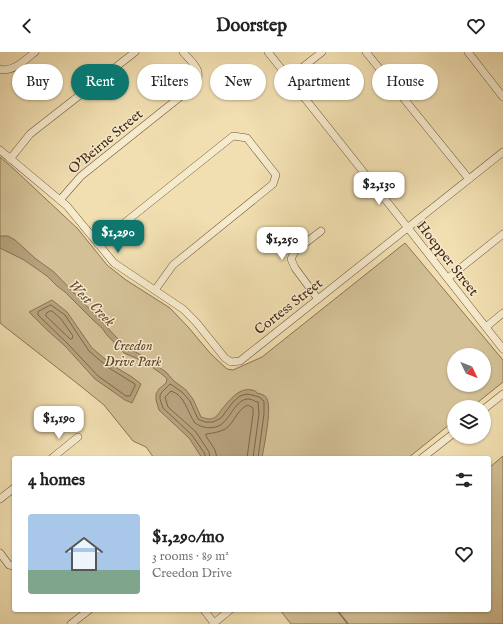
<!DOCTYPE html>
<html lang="en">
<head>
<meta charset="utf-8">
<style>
  body { margin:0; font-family:"IM FELL English",serif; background:#f2f2f2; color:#222; height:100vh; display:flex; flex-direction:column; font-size:15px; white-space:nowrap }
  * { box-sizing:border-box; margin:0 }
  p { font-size:13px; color:#767676 }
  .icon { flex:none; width:22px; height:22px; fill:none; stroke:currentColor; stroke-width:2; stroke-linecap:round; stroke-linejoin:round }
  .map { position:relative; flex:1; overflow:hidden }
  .drawer { position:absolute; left:12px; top:404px; width:479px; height:156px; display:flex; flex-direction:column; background:#fff; border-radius:4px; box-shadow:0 1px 3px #0004 }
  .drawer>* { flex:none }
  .banner { position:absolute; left:12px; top:12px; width:479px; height:36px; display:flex; gap:8px }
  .needle { width:26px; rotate:133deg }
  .buttons { position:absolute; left:447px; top:296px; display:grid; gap:8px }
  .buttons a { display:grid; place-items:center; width:44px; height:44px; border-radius:50%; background:#fff; box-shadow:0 1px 3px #0004; font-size:20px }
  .price { position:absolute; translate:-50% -34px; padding:0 9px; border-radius:8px; background:#fff; color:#222; font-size:13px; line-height:26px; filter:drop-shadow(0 1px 2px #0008) }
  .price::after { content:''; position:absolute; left:50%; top:24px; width:12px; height:9px; margin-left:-6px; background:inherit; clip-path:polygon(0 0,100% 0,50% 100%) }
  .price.selected { background:#0f766e; color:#fff }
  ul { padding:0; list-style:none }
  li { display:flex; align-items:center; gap:12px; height:100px; padding:0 16px }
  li+li { border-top:1px solid #e0e0e0 }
  li span { display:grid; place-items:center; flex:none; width:112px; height:80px; border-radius:4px; color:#555 }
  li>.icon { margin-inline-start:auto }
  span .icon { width:48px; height:48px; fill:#fffc; stroke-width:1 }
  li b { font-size:17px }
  h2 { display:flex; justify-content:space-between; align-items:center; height:48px; padding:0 16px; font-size:17px }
  .pill { padding:0 14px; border-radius:18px; background:#fff; box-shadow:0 1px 3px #0004; font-size:14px; line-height:36px }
  .pill.selected { background:#0f766e; color:#fff }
  header { display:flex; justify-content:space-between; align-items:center; height:52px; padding:0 16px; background:#fff; font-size:18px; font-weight:700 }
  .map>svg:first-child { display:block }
</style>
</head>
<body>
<header><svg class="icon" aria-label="back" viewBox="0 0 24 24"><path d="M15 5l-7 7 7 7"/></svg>Doorstep<svg class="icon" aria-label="heart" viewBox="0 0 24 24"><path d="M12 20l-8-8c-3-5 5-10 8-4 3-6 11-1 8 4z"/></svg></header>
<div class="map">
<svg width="503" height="572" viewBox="0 0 503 572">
  <rect width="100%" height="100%" fill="#f1dfb1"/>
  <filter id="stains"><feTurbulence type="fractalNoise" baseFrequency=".005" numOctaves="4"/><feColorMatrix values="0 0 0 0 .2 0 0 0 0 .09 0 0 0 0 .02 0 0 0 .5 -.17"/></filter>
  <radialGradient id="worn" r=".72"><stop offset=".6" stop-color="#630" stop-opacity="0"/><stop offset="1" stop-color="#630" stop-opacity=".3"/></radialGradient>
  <g fill="#d3c096" stroke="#8b7455" fill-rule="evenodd">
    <path d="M0,105L15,118L78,177L107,213L126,228L170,256L189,276L210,301L227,317L233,318L262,305L405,191L503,308V330L472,355H454V369L408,406H154L146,395L133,389L104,353L83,336L0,271ZM454,303H484V333H454Z"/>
    <polygon points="503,404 503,572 291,572 280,558 489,558 489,416"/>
  </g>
  <g fill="#b6a17c" stroke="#887152">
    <path d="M0,184H8L15,188L36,207L54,220L103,271L116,285L129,296L144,305L166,320L174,329L186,338L193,347L201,365C204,366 207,367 210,367C217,366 218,362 222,357C230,348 240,333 255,339C256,339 256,340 257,341C261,342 266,343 267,347C272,357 264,394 262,406H202L189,386L159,358L156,348V342L159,337L166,331L167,327L163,323L145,310L124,301L107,283L102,276L93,268L65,240L57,234L47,224L24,208L0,196Z"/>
    <polygon points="52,248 67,260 92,296 112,313 132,325 141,332 132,351 125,348 95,327 65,294 46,277 29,260"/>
  </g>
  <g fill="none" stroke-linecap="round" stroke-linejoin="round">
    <g stroke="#7c6548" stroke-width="1">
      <polygon points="51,253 65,263 89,299 109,316 135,332 135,334 130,344 126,344 98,324 68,292 38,263 38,260"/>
      <polygon points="50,259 52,259 61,267 73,284 72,287 70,287 46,264 46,262"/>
      <polyline points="205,406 205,402 192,383 163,356 160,347 160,343 162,340 170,332 172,333 183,341 190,349 198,367 205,370 213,370 221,366 233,350 240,344 247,342 252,343 259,345 264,349 264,362 258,406"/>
      <path d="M210,406L209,400L196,380L168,355L165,345L171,339C185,343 187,360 195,371C203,377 217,378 224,370C231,363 238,346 249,347C252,347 255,350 258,350L259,362L253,406"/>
      <path d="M217,406L215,398L206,384V382C213,381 222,380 228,375C235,368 238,357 248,353L253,356V362L247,406"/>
    </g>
    <polyline stroke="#887152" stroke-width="1.5" points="337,558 348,572"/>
    <g stroke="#6e563b" stroke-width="8">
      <g id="minor">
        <polyline points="268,0 408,176 503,297"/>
        <polyline points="366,0 469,127"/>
        <polyline points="468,0 503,45"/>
        <path d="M0,17C13,21 26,7 35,0"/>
        <polyline points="289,26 322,0"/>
        <polyline points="0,98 67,154 114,211 183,257 196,270 225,306 231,310 240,309 503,100"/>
        <polyline points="10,107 30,82 135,0"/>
        <path d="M60,148L81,124L195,33C204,18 193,12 183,0"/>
        <polyline points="98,192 233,84 247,86 276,123 273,132 173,213 155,238"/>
        <polyline points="448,226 503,182"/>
        <polyline points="318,247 295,216 291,207 295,199 321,179"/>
        <polyline points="486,275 503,261"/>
        <polyline points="484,357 503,342"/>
        <polyline points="52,406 78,385"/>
        <polyline points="422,406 454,381"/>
        <polyline points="0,447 14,436"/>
        <polyline points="0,501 9,513 14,514"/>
        <polyline points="204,558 214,571"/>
        <polyline points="71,572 89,558"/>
        <polyline points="213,572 230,558"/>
      </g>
    </g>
    <use href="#minor" stroke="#f6eacc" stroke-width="7"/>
  </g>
  <g text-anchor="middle" stroke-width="3" stroke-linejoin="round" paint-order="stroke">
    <g font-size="14" fill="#432914" stroke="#f6eacc">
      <text transform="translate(105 89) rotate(-40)" y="5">O'Beirne Street</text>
      <text transform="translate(448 206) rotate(52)" y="5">Hoepper Street</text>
      <text transform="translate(288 254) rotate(-38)" y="5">Cortess Street</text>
    </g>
    <g font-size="14" font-style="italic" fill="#60472e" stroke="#f6eacc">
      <text x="133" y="298">Creedon<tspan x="133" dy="16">Drive Park</tspan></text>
    </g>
    <g font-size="15" font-style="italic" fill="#664d33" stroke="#f6eacc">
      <text transform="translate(92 251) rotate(45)" y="5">West Creek</text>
    </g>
  </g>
  <rect width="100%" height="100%" filter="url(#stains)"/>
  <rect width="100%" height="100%" fill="url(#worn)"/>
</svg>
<div class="buttons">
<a><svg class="needle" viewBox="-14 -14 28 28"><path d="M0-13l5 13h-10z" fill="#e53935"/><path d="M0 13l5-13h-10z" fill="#767676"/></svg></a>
<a><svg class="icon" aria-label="layers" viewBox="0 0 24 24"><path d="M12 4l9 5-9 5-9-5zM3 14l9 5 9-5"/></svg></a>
</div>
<b class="price" style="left:379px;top:154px">$2,130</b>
<b class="price selected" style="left:118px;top:202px">$1,290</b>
<b class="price" style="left:282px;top:209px">$1,250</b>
<b class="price" style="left:59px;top:388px">$1,190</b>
<div class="banner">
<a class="pill">Buy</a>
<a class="pill selected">Rent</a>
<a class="pill">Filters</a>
<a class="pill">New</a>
<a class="pill">Apartment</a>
<a class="pill">House</a>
</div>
<section class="drawer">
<h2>4 homes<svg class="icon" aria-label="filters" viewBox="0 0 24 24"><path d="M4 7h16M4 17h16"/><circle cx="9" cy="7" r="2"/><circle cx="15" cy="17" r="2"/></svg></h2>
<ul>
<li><span style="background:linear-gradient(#a9c7e8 70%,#7fa58c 0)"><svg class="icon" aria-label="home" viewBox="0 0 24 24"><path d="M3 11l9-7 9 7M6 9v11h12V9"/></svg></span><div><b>$1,290/mo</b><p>3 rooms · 89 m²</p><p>Creedon Drive</p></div><svg class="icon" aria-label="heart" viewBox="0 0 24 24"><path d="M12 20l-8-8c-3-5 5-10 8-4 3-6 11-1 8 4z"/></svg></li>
</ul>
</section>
</div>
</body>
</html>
